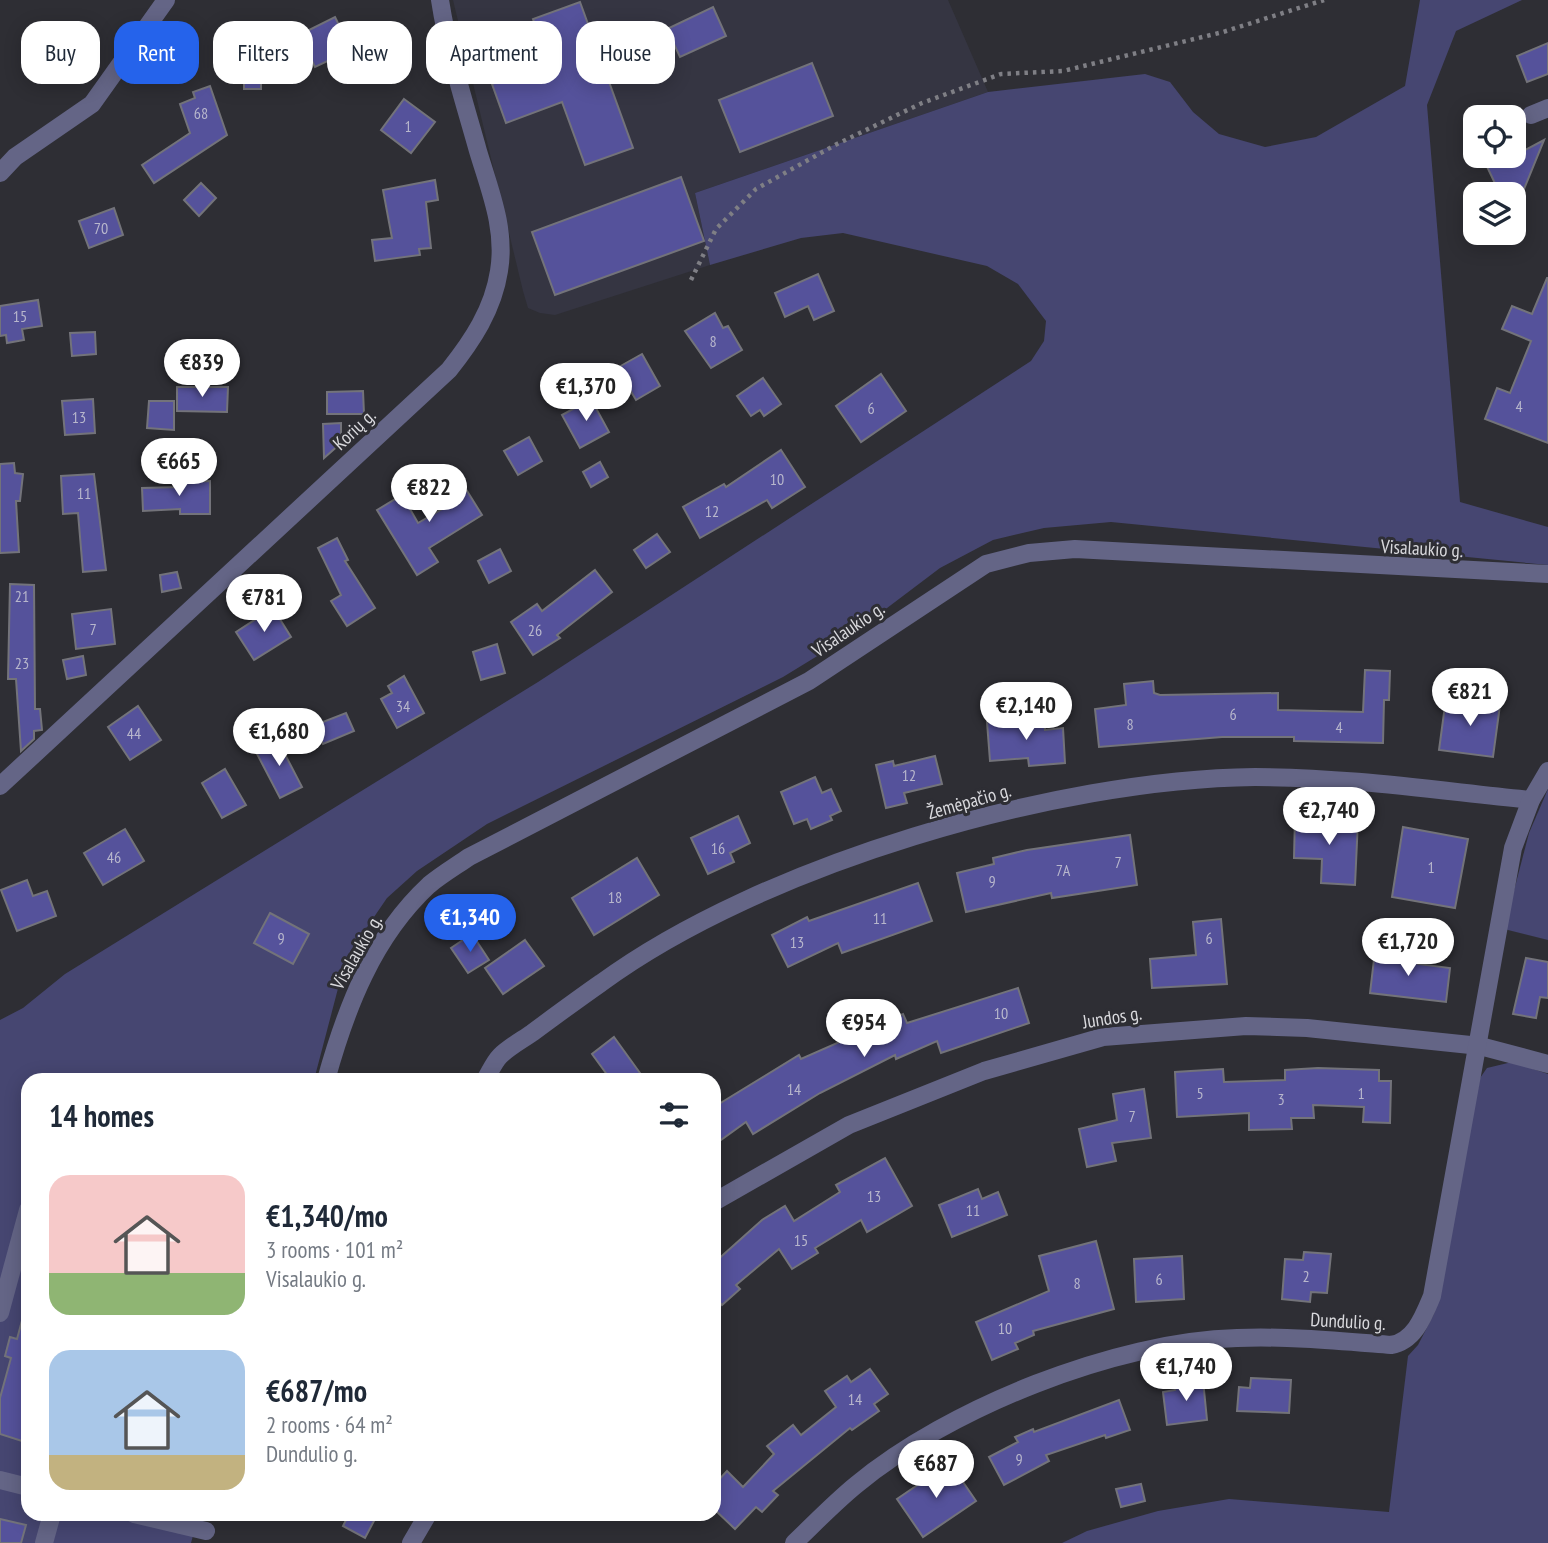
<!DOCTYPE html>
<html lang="en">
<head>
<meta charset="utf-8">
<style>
  body { margin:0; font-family:"PT Sans Narrow",sans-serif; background:#f6f6f7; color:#1f2937; height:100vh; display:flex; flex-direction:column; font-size:26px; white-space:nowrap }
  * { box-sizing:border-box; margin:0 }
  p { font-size:23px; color:#747a83 }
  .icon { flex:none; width:38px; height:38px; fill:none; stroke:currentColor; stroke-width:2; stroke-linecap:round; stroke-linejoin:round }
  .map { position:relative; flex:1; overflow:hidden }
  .details { position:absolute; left:21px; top:1073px; width:700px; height:448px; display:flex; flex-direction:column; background:#fff; border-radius:21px; box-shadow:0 4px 18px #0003 }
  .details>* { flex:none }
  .top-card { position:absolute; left:21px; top:21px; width:700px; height:63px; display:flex; gap:14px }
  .controls { position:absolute; left:1463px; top:105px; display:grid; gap:14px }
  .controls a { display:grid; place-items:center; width:63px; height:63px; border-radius:14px; background:#fff; box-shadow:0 4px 18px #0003; font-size:35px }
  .price { position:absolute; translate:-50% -60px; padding:0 16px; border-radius:24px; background:#fff; color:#222; font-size:23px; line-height:46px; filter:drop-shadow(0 2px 4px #0008) }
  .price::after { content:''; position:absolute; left:50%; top:42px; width:21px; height:16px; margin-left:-10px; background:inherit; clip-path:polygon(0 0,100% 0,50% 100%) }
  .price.on { background:#2563eb; color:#fff }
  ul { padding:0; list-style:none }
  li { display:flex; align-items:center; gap:21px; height:175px; padding:0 28px }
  li span { display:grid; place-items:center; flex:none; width:196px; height:140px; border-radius:21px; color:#555 }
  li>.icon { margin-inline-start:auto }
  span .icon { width:84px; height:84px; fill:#fffc; stroke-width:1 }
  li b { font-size:30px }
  h2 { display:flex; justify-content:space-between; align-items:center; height:84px; padding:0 28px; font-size:30px }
  .pill { padding:0 24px; border-radius:21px; background:#fff; box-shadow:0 4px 18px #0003; font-size:24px; line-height:63px }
  .pill.on { background:#2563eb; color:#fff }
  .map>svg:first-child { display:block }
</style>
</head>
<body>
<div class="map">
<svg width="1548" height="1543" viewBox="0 0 1548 1543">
  <rect width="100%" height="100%" fill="#2e2e34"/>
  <polygon fill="#353542" points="453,0 948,0 988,92 695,193 710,265 555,315 540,313 528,308 523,291"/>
  <g fill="#464671">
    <polygon points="1420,0 1522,0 1456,31 1427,105 1460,502 1548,527 1548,565 1111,522 1044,528 993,540 940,568 850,636 783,677 487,824 417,871 387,898 346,958 314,1080 28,1080 28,1514 199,1514 191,1543 0,1543 0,1020 23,1008 65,974 538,682 1031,361 1044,341 1046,321 1018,284 987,266 843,233 801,238 710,265 695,193 988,92 1145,74 1170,82 1193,112 1219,134 1265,147 1316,137 1405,86"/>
    <polygon points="1548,789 1548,940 1504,929 1529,833"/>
    <polygon points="1512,1062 1548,1074 1548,1543 1062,1543 1087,1531 1158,1511 1229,1499 1389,1512 1408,1356 1418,1345 1434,1314 1480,1078 1487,1068"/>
  </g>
  <g fill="#55529b" stroke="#73737a" stroke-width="2">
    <polygon points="580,2 633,148 585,165 562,102 506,123 492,84 548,63 533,19"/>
    <polygon points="713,7 726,36 680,57 667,29"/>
    <polygon points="335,17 351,50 315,67 299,35"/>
    <rect x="244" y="43" width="17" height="46"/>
    <polygon points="1548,43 1548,74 1527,82 1517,56"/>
    <polygon points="812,63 833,116 740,152 719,100"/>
    <polygon points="210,86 227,135 154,183 142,165 190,133 180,104 195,98 193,92"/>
    <polygon points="404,99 435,122 411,153 381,130"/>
    <polygon points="1544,140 1522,194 1500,194 1482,156 1514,156"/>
    <polygon points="681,177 704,241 555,295 532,232"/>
    <polygon points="435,180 438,200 426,202 431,248 419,249 420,255 375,261 372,240 392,238 383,190"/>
    <polygon points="201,183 216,198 199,216 184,200"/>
    <polygon points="114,208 123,235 89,248 79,221"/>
    <polygon points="818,274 834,311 814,320 808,306 785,317 775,293"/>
    <polygon points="1547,278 1548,278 1548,443 1485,419 1497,388 1510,393 1531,341 1502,329 1512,306 1532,314"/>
    <polygon points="38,300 42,326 22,329 24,340 7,343 6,335 0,336 0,306"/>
    <polygon points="715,313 723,328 728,326 742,350 711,368 685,331"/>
    <polygon points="95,332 96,354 72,356 70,333"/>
    <polygon points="642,354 660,386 636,400 617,368"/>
    <polygon points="881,374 906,411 861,442 836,406"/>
    <polygon points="763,378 781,404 764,416 760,410 751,416 737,396"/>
    <polygon points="177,387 228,387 227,412 177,411"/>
    <polygon points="363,391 364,414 327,414 327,392"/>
    <polygon points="93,399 95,433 65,435 62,401"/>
    <polygon points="591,399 609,432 580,448 562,415"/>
    <polygon points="149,401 174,401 174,430 147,428"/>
    <polygon points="341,423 341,443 324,458 323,424"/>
    <polygon points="529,437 542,461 518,475 504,451"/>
    <polygon points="781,450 805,487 772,508 767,500 700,538 683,507 724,484 726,487"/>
    <polygon points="600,462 608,477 591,487 583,472"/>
    <polygon points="14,463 15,473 23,474 20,501 16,501 19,552 0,553 0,464"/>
    <polygon points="94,474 106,570 83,572 78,513 63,514 61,476"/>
    <polygon points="459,478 482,515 429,548 438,562 417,575 377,510 402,495 418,523 449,505 440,489"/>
    <polygon points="210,481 210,514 180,514 180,509 143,511 142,488 180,487 180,482"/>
    <polygon points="657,534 670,552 646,568 634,550"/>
    <polygon points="337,538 348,560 345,561 375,608 347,626 331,601 341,595 318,548"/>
    <polygon points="500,549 511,571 489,583 478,561"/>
    <polygon points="595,570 612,592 557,635 560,638 533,655 511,622 537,604 542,611"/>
    <polygon points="177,572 181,588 162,592 160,575"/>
    <polygon points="10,584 34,585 35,709 40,709 42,730 34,731 34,739 21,751 16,679 8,679"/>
    <polygon points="273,608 291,637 254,660 236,632"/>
    <polygon points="111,609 115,644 76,649 72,614"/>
    <polygon points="497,644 505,673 481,680 473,652"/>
    <polygon points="83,656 86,675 67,679 63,660"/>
    <polygon points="1365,670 1390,671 1389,700 1384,700 1383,743 1294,741 1294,737 1222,737 1099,747 1095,709 1126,705 1124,684 1153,681 1154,693 1160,695 1278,693 1278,710 1363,712"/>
    <polygon points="404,676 424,713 397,728 381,699 392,693 388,686"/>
    <polygon points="1446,698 1500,705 1493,757 1439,750"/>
    <polygon points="138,706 161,740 130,760 108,727"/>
    <polygon points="346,713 354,731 323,744 315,725"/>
    <polygon points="1044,718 1045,730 1063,728 1065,763 1029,766 1028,758 990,761 987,722"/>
    <polygon points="277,739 302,787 280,798 255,750"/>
    <polygon points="935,756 942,784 904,793 907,803 886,808 876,765 893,761 894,766"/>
    <polygon points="225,769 246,805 222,818 202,783"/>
    <polygon points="815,777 822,793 831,789 841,811 830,816 832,820 811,829 807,819 794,824 781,792"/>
    <polygon points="738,816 750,843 730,853 734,862 708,874 691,838"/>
    <polygon points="1295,817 1358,820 1355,885 1321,883 1322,859 1294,858"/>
    <polygon points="1403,827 1468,839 1455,908 1392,897"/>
    <polygon points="125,829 144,861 103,885 84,853"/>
    <polygon points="1130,835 1137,885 1052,898 1051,893 966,912 957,873 994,864 993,858 1027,850"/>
    <polygon points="637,858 659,895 594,935 572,898"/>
    <polygon points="27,880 33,896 47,891 56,916 17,931 1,890"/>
    <polygon points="918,883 932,921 842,953 838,943 788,967 772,935 807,917 809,921"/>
    <polygon points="270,913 309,934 293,964 254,943"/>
    <polygon points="1221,919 1227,984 1152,988 1150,959 1196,955 1193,922"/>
    <polygon points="472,934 489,960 468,973 451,948"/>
    <polygon points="525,940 544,966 503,994 485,968"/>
    <polygon points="1375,951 1419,956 1418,964 1450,968 1446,1002 1370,993"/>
    <polygon points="1526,958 1548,962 1548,998 1540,997 1536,1018 1513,1014"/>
    <polygon points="1018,988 1029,1023 941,1053 937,1041 896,1059 895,1055 820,1093 753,1134 746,1122 714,1145 714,1107 799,1055 801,1059 903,1014 907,1023"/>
    <polygon points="614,1037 645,1080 611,1080 592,1054"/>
    <polygon points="1318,1068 1379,1070 1379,1081 1391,1081 1390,1123 1363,1122 1364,1107 1313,1105 1314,1118 1291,1118 1292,1129 1249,1130 1249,1113 1177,1117 1175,1072 1223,1069 1224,1082 1285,1080 1285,1070"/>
    <polygon points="1144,1089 1151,1138 1112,1143 1116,1161 1087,1167 1079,1129 1117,1120 1113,1094"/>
    <polygon points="885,1158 912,1206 867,1232 861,1220 815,1248 818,1253 792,1269 779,1249 736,1285 740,1289 722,1305 714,1295 714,1263 762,1220 785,1206 794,1221 840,1192 836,1185"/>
    <polygon points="978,1189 982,1199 998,1192 1007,1215 952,1237 939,1205"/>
    <polygon points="1096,1241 1114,1309 1033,1331 1034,1335 1015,1343 1018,1349 992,1360 976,1322 1049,1291 1039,1256"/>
    <polygon points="1304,1252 1331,1254 1327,1293 1311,1292 1310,1302 1282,1299 1285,1259 1303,1260"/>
    <polygon points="1182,1256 1184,1299 1136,1302 1134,1259"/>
    <polygon points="23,1317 28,1318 28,1423 22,1441 0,1434 0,1398 11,1358 5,1356 10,1337 17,1339"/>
    <polygon points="870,1369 888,1394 874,1404 879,1411 852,1430 850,1428 773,1491 778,1495 762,1512 756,1507 735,1529 714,1509 714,1485 727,1471 743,1487 774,1454 767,1446 793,1425 801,1435 836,1407 825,1391 847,1376 851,1382"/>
    <polygon points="1251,1378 1291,1380 1289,1413 1237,1411 1239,1387 1250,1388"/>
    <polygon points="1203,1380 1207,1420 1167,1425 1163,1392 1175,1390 1174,1384"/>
    <polygon points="1119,1400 1130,1430 1106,1438 1105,1435 1046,1455 1049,1461 1004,1485 989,1457 1018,1442 1015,1437 1033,1429 1034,1432"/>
    <polygon points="950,1463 976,1501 923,1537 897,1499"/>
    <polygon points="1141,1484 1145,1501 1121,1507 1116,1489"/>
    <polygon points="349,1514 365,1514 375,1519 365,1538 343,1526"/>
    <polygon points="0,1519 26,1525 21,1543 0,1543"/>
  </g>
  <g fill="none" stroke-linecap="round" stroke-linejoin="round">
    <polyline stroke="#7f7f85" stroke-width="4.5" stroke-dasharray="3.5 5" stroke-linecap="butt" points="691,280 716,229 756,189 837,144 922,103 1001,74 1063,71 1223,32 1324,0"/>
    <g stroke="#646586" stroke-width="18">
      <polyline points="1531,115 1548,108"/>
      <polyline points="0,173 15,157 92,104 166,0"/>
      <path d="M0,786L449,370C472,341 493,310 499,271C506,229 490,191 478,151C464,101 448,52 440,0"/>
      <path d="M326,1080C346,1008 373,937 429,885C441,875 456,866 469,857L809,681L986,564L1029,553L1075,549L1548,574"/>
      <path d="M485,1080C490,1072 494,1062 500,1056C509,1047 522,1040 532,1033C555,1016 578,999 601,983C762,865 1056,779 1255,777C1347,777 1440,791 1531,800"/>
      <polyline points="714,1202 849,1125 984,1071 1103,1037 1246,1026 1307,1028 1480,1046 1548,1064"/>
      <polyline points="0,1313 28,1210"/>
      <polyline points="0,1480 28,1487"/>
      <polyline points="134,1514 206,1531"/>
      <polyline points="44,1543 52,1514"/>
      <polyline points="411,1543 428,1514"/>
      <path d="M794,1543C814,1524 834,1503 856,1485C949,1408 1116,1341 1237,1338C1288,1336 1340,1341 1391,1345C1415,1341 1424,1315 1432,1296L1513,848L1531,800L1548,771"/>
    </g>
  </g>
  <g text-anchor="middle" stroke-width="6" stroke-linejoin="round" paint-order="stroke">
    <g font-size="16" fill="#b8b7cc">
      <text x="201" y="119">68</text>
      <text x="408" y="132">1</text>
      <text x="101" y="234">70</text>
      <text x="20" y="322">15</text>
      <text x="713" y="347">8</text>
      <text x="1519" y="412">4</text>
      <text x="871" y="414">6</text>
      <text x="79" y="423">13</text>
      <text x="777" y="485">10</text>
      <text x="84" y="499">11</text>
      <text x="712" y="517">12</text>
      <text x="22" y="602">21</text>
      <text x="93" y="635">7</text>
      <text x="535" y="636">26</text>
      <text x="22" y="669">23</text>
      <text x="403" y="712">34</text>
      <text x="1233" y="720">6</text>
      <text x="1130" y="730">8</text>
      <text x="1339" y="733">4</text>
      <text x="134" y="739">44</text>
      <text x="909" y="781">12</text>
      <text x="718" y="854">16</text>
      <text x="114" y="863">46</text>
      <text x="1118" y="868">7</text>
      <text x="1431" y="873">1</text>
      <text x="1063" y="876">7A</text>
      <text x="992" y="887">9</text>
      <text x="615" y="903">18</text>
      <text x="880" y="924">11</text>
      <text x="281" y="944">9</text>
      <text x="1209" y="944">6</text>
      <text x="797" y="948">13</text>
      <text x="1001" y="1019">10</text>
      <text x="794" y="1095">14</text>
      <text x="1200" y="1099">5</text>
      <text x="1361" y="1099">1</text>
      <text x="1281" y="1105">3</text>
      <text x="1132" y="1122">7</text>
      <text x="874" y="1202">13</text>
      <text x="973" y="1216">11</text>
      <text x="801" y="1246">15</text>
      <text x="1306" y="1282">2</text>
      <text x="1159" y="1285">6</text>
      <text x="1077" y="1289">8</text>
      <text x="1005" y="1334">10</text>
      <text x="855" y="1405">14</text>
      <text x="1019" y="1465">9</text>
    </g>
    <g font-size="19" fill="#d9d9dd" stroke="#2e2e34">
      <text transform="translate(354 429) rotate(-43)" y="7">Korių g.</text>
      <text transform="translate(1422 548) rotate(3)" y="7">Visalaukio g.</text>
      <text transform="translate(848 629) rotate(-34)" y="7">Visalaukio g.</text>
      <text transform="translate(969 801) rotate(-16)" y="7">Žemėpačio g.</text>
      <text transform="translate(356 952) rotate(-60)" y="7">Visalaukio g.</text>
      <text transform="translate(1112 1017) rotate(-9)" y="7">Jundos g.</text>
      <text transform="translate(1348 1321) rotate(3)" y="7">Dundulio g.</text>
    </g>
  </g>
</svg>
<div class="controls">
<a><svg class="icon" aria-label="locate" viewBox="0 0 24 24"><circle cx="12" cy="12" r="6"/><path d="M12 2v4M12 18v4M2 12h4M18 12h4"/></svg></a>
<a><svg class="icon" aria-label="layers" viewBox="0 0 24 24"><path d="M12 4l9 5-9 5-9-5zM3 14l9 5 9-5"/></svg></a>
</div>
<b class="price" style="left:202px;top:399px">€839</b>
<b class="price" style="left:586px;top:423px">€1,370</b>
<b class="price" style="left:179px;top:498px">€665</b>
<b class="price" style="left:429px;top:524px">€822</b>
<b class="price" style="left:264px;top:634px">€781</b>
<b class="price" style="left:1470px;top:728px">€821</b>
<b class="price" style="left:1026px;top:742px">€2,140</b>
<b class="price" style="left:279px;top:768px">€1,680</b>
<b class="price" style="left:1329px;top:847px">€2,740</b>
<b class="price on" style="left:470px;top:954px">€1,340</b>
<b class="price" style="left:1408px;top:978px">€1,720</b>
<b class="price" style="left:864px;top:1059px">€954</b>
<b class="price" style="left:1186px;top:1403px">€1,740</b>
<b class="price" style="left:936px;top:1500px">€687</b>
<div class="top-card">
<a class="pill">Buy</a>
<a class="pill on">Rent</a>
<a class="pill">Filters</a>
<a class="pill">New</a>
<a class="pill">Apartment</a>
<a class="pill">House</a>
</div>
<section class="details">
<h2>14 homes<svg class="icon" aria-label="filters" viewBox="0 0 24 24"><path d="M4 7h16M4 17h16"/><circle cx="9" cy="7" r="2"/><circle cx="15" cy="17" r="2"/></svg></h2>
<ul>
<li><span style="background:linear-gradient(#f6c9c9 70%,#8fb573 0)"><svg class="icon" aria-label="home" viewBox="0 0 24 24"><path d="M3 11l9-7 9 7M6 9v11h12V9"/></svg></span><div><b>€1,340/mo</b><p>3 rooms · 101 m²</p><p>Visalaukio g.</p></div></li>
<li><span style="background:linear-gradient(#a9c7e8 75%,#c2b280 0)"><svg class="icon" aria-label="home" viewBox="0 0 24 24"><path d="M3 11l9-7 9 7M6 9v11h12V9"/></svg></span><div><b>€687/mo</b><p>2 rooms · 64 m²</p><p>Dundulio g.</p></div></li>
</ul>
</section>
</div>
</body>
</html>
